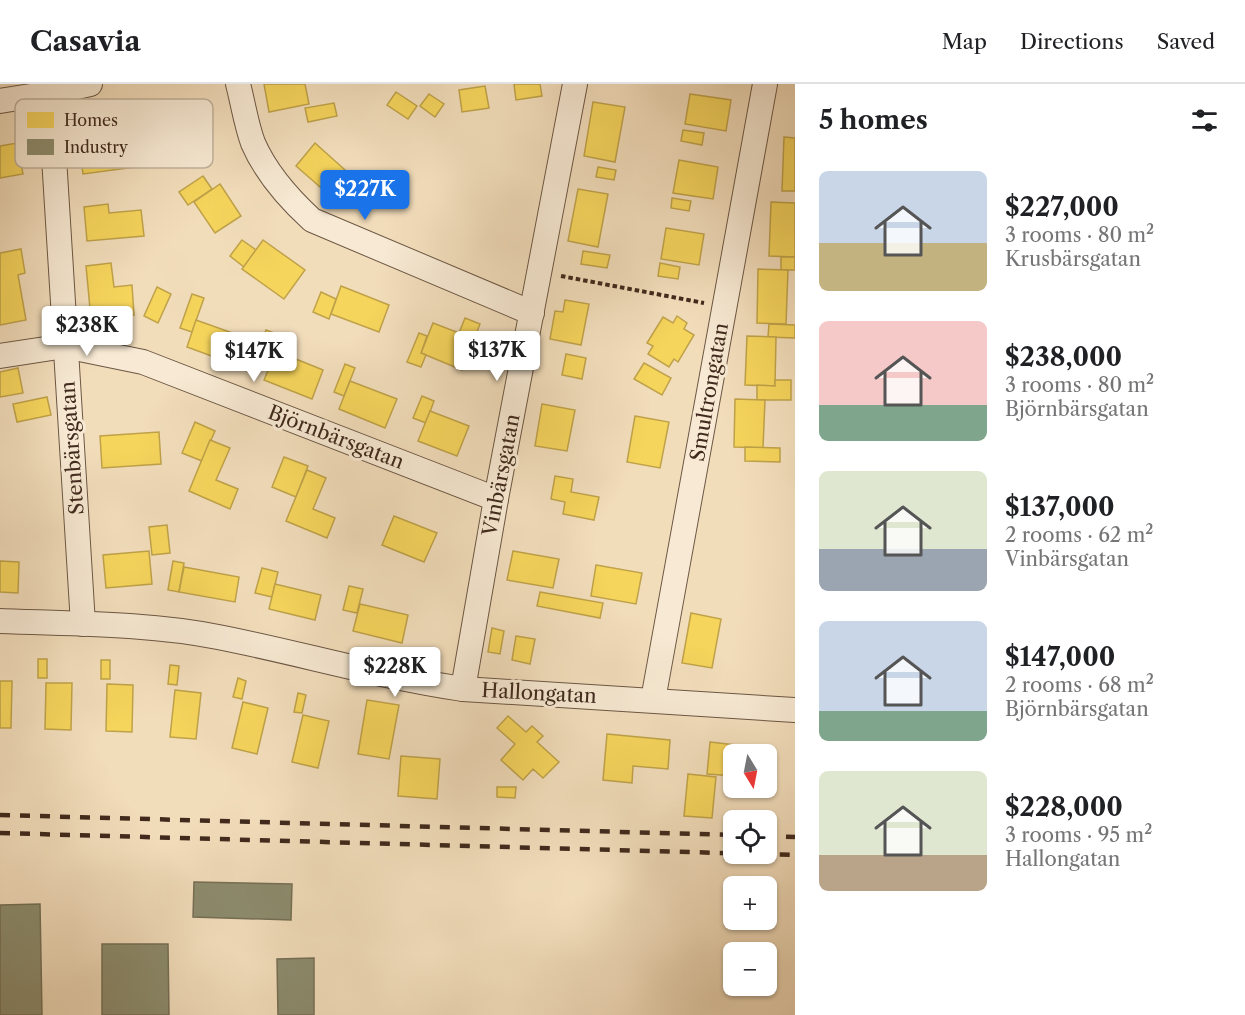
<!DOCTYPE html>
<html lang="en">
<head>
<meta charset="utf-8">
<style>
  body { margin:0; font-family:"Libre Caslon Text",serif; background:#f6f6f6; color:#202124; height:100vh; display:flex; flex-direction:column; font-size:22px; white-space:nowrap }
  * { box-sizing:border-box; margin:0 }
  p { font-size:20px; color:#757577 }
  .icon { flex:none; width:33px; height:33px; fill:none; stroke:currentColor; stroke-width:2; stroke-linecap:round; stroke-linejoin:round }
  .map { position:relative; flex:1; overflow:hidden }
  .side { display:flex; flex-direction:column; background:#fff; width:450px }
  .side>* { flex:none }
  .needle { width:39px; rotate:170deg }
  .controls { position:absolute; left:723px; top:660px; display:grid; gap:12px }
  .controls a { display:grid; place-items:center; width:54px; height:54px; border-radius:9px; background:#fff; box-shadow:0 2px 4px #0004; font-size:30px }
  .price { position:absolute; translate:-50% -51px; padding:0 14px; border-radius:6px; background:#fff; color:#222; font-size:20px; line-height:39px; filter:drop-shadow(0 2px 3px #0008) }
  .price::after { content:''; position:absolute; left:50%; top:36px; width:18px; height:14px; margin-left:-9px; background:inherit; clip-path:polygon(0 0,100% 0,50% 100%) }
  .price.active { background:#1a73e8; color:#fff }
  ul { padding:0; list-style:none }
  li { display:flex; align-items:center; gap:18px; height:150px; padding:0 24px }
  li span { display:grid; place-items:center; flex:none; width:168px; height:120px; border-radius:9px; color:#555 }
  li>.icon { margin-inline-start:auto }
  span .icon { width:72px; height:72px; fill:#fffc; stroke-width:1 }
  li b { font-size:26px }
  h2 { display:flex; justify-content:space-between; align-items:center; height:72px; padding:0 24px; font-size:26px }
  header { display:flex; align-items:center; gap:36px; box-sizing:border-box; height:84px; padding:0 30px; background:#fff; border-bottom:2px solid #e0e0e0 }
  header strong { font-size:28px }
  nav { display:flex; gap:33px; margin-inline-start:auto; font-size:21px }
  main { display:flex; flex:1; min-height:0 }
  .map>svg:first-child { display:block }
</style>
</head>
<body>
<header>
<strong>Casavia</strong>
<nav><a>Map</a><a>Directions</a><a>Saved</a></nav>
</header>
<main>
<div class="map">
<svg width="795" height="931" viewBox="0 0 795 931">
  <rect width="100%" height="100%" fill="#f2ddbb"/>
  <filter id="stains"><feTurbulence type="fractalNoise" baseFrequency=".00333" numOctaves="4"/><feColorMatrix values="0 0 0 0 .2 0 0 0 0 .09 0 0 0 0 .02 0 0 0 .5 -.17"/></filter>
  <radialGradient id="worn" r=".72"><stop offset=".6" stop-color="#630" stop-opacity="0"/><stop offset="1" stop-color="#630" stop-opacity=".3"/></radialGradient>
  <g fill="#f6d55c" stroke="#bfa249" stroke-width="1.5">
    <polygon points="264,0 305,0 309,20 269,28"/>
    <polygon points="514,0 540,0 542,12 516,16"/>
    <polygon points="485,2 489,24 462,28 459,6"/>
    <polygon points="396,8 417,22 408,35 387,21"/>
    <polygon points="429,10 444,20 435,33 420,22"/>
    <polygon points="690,10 731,16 726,47 685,40"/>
    <polygon points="593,18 625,23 615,78 584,72"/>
    <polygon points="334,19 337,32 308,38 305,24"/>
    <polygon points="108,29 112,57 132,55 135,83 83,90 75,33"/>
    <polygon points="683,46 704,49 702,61 681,57"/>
    <polygon points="784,53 795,54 795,107 782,107"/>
    <polygon points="17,59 23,90 0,94 0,62"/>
    <polygon points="315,59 354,94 335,116 296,82"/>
    <polygon points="679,76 718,83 713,115 673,109"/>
    <polygon points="598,83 616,86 614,96 596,93"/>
    <polygon points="203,92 212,105 188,121 179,108"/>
    <polygon points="354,94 367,106 352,123 339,111"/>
    <polygon points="220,100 241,132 215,149 194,118"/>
    <polygon points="578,105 608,110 598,163 568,157"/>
    <polygon points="672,114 691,117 689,127 671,124"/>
    <polygon points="771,118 795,119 795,173 769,172"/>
    <polygon points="108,120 109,129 141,126 144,152 87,157 84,123"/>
    <polygon points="666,144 704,150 699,181 661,175"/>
    <polygon points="242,156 256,166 244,183 230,172"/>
    <polygon points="263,156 305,186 284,215 242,185"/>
    <polygon points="21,165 25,189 18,191 26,236 0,241 0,169"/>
    <polygon points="583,167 610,171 607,184 581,180"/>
    <rect x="781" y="173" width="14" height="13"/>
    <polygon points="111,179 114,203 132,201 134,231 91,235 86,182"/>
    <polygon points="660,179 680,183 678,195 658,192"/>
    <polygon points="758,185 788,186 786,240 757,239"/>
    <polygon points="341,202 389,221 379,248 331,230"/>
    <polygon points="157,203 171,210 158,239 144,232"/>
    <polygon points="321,208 336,215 329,235 313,228"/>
    <polygon points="192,210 204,214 192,248 180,244"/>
    <polygon points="565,216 589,220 581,261 550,255 555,227 563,228"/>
    <polygon points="677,232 687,239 684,245 694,251 678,278 674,275 669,283 648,270 653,262 647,259 663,233 673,239"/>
    <polygon points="465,234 480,240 462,286 421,269 433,239 459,249"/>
    <polygon points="196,236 238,251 228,278 187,263"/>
    <polygon points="769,240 795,241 795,254 768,253"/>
    <polygon points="266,246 282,252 270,282 255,276"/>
    <polygon points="419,249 427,252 421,269 426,271 421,283 407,278"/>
    <polygon points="747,252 776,253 775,302 745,301"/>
    <polygon points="276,267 323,286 312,315 264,296"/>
    <polygon points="566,270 586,274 582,295 562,291"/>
    <polygon points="644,279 671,294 662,311 634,295"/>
    <polygon points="345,280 355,284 344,312 334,308"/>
    <polygon points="18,284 23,309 0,313 0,288"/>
    <polygon points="775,296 791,296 791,316 757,316 757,301 775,302"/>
    <polygon points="350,297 397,315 385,344 339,325"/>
    <polygon points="422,312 434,317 426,339 413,334"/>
    <polygon points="47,313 51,331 17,338 13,320"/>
    <polygon points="735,315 765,316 763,364 734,363"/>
    <polygon points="542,320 575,326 567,367 535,362"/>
    <polygon points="430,327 469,342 457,372 418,357"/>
    <polygon points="635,332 669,338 660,384 627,378"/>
    <polygon points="195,338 215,347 202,377 182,369"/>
    <polygon points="159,348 161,380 102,384 100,352"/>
    <polygon points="210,356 230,364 216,396 238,405 230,425 189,407"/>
    <polygon points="745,363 780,364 780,378 745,377"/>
    <polygon points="284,373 308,382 296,413 272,403"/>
    <polygon points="307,386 326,394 313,425 335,434 327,454 286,437"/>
    <polygon points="555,392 573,395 571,408 599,413 594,436 563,430 565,418 551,415"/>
    <polygon points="394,432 437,449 424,478 382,461"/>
    <polygon points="167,441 170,469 152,471 149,443"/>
    <polygon points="149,467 152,500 106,504 103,471"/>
    <polygon points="513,467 559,475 553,504 507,496"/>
    <polygon points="0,477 19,478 18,509 0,508"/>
    <polygon points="173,477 184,479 179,508 168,506"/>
    <polygon points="596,481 642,489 636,520 591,512"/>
    <polygon points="184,483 239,493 235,518 179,508"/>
    <polygon points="262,484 278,488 272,513 255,509"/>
    <polygon points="275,500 321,511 315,536 269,525"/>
    <polygon points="349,502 363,505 357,529 343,526"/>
    <polygon points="540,508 603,519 600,534 537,522"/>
    <polygon points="360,520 408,531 402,559 353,547"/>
    <polygon points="691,529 721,535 712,584 682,579"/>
    <polygon points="492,544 504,547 500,570 488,568"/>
    <polygon points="516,552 535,555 530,580 512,576"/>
    <rect x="38" y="575" width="9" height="19"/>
    <rect x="101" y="576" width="9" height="19"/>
    <polygon points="170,581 179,582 177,601 168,600"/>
    <polygon points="238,594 246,597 242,615 233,613"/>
    <polygon points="0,597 12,597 11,644 0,644"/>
    <polygon points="46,599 72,599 71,646 45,645"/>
    <polygon points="107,600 133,601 132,648 106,647"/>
    <polygon points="175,606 201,609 196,655 170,653"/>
    <polygon points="298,609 306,611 302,629 294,628"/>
    <polygon points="367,616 399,621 389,675 358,670"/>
    <polygon points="243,618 268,624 257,670 232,664"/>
    <polygon points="303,631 329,637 318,684 292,678"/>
    <polygon points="508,632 526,648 532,642 543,652 537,658 559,678 543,694 533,685 523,696 501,676 515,660 497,644"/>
    <polygon points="607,650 670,656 668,685 633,682 632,699 603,696"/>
    <polygon points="710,658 753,663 752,670 734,670 734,692 707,690"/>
    <polygon points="401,672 440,675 437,715 398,712"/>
    <polygon points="688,690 716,693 712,734 684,732"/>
    <polygon points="497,703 516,703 515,714 497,713"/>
  </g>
  <g fill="#8c8c6e" stroke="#756f56" stroke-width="1.5">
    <polygon points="194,798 292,800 291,836 193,833"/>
    <polygon points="40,820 42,931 0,931 0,821"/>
    <polygon points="102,860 168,860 169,931 102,931"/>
    <polygon points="314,874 314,931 278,931 277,875"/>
  </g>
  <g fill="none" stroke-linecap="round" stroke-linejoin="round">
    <g stroke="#6c5744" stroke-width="26">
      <g id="minor">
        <path d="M238,0C243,19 246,40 253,59C266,89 288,114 312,136L532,229"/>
        <polyline points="50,9 83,540"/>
        <polyline points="0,17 50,9 90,0"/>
        <polyline points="0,272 65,262 143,278 496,415"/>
        <path d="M0,537C72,540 147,539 218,553C300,569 380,593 463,605L795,626"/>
        <polyline points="463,605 496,415 575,0"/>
        <polyline points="653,616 765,0"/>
      </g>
    </g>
    <polyline stroke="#402a1d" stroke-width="4" stroke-dasharray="4.5 3" stroke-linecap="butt" points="561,192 704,219"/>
    <use href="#minor" stroke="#f7e9d3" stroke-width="24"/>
    <g stroke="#402a1d" stroke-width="4.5" stroke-dasharray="10 10" stroke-linecap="butt">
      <polyline points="0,731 734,751"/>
      <polyline points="0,749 795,771"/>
      <polyline points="766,752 795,753"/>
    </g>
  </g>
  <g text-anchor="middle" stroke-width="6" stroke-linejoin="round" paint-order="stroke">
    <g font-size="20" fill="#402a1d" stroke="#f7e9d3">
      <text transform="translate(709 308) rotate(-80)" y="7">Smultrongatan</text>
      <text transform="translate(336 353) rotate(21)" y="7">Björnbärsgatan</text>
      <text transform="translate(72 364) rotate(-94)" y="7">Stenbärsgatan</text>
      <text transform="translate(501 391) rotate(-79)" y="7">Vinbärsgatan</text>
      <text transform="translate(539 609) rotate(3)" y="7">Hallongatan</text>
    </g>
  </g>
  <rect x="15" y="15" width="198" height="69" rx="9" fill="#f7e9d3" stroke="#c0b09c" stroke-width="1.5"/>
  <rect x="27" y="28" width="27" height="16" fill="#f6d55c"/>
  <rect x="27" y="55" width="27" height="16" fill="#8c8c6e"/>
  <g font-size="16" fill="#402a1d">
    <text x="64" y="42">Homes</text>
    <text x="64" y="69">Industry</text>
  </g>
  <rect width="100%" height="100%" filter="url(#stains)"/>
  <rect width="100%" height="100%" fill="url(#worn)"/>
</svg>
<div class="controls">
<a><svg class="needle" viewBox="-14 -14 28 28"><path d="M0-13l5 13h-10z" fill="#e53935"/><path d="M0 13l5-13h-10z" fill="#757577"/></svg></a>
<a><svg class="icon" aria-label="locate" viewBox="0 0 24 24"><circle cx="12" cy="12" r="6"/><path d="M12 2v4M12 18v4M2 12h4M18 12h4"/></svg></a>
<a>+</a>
<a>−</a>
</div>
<b class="price active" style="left:365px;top:137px">$227K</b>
<b class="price" style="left:87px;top:273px">$238K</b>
<b class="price" style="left:497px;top:298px">$137K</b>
<b class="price" style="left:254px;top:299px">$147K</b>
<b class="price" style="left:395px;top:614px">$228K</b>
</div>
<section class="side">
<h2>5 homes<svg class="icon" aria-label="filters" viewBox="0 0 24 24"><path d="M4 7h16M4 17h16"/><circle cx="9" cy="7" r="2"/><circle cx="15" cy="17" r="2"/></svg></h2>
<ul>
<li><span style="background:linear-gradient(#c9d6e8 60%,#c2b280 0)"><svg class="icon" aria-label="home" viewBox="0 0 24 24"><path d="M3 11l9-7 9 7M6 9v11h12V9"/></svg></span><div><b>$227,000</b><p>3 rooms · 80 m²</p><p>Krusbärsgatan</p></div></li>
<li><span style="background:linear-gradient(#f6c9c9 70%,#7fa58c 0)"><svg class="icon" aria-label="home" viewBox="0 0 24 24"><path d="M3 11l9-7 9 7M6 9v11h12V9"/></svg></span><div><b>$238,000</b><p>3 rooms · 80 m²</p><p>Björnbärsgatan</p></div></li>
<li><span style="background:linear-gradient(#dfe7d0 65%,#9aa5b1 0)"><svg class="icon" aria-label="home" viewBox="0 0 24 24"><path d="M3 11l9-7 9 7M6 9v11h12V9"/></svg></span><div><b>$137,000</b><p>2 rooms · 62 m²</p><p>Vinbärsgatan</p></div></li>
<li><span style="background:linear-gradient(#c9d6e8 75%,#7fa58c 0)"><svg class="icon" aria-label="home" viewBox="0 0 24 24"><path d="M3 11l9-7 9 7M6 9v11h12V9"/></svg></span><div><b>$147,000</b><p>2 rooms · 68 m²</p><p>Björnbärsgatan</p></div></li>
<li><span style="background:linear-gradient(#dfe7d0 70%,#b9a48a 0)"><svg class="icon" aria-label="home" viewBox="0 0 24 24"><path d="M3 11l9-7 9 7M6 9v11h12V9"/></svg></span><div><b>$228,000</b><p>3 rooms · 95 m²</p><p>Hallongatan</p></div></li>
</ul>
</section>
</main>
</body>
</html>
